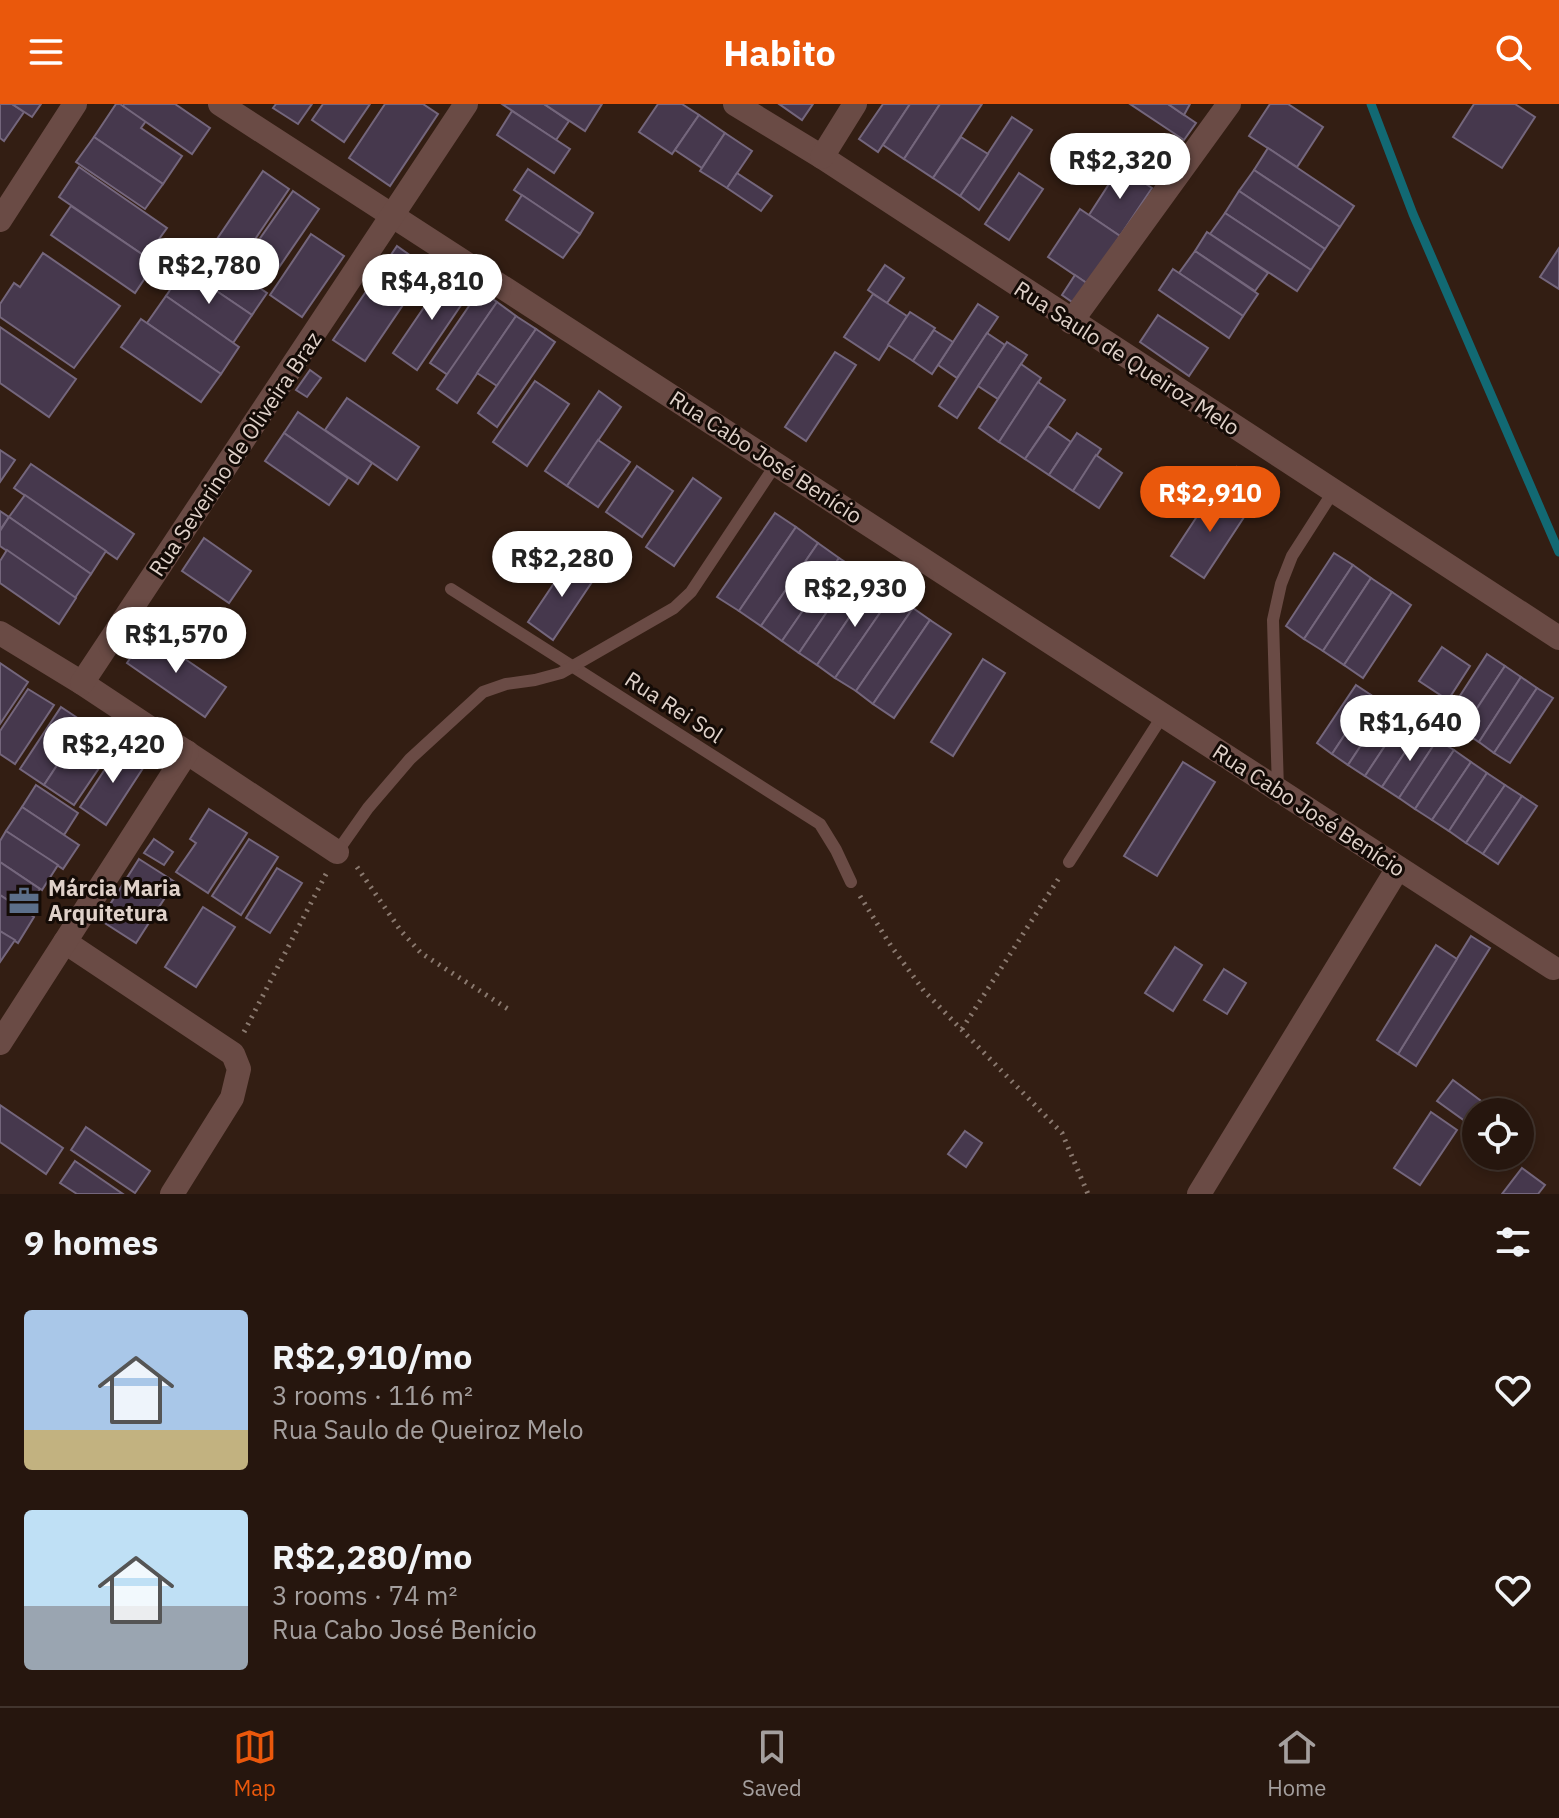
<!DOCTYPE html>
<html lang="en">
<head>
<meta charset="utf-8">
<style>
  body { margin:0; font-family:"IBM Plex Sans",sans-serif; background:#32231c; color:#f1f3f6; height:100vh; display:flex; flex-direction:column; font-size:30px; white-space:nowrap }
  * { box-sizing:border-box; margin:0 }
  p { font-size:26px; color:#a49f9e }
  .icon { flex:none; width:44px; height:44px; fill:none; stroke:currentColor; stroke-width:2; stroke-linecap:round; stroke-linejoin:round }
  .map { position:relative; height:1090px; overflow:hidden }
  .panel { display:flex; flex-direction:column; background:#26160e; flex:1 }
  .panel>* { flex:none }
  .tools { position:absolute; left:1462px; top:994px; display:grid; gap:16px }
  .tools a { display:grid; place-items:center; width:72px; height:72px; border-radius:50%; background:#26160e; box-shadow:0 4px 12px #0003,0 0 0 2px #42352e; font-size:40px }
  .price { position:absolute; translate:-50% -68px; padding:0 18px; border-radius:28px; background:#fff; color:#222; font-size:26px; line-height:52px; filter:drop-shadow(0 2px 4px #0008) }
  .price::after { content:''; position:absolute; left:50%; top:48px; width:24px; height:18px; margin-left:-12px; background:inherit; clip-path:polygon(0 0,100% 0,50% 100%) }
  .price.current { background:#ea580c; color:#fff }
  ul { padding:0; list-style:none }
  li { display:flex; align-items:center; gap:24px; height:200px; padding:0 24px }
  li span { display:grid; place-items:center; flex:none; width:224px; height:160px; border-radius:8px; color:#555 }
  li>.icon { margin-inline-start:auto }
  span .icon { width:96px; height:96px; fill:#fffc; stroke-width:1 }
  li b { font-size:34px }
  h2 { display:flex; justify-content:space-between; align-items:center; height:96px; padding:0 24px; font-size:34px }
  header { display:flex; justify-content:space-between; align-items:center; height:104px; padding:0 24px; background:#ea580c; color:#fff; font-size:36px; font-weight:700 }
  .menu { display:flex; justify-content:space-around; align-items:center; height:112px; border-top:2px solid #42352e; background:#26160e; font-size:22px; color:#a49f9e }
  .menu a { display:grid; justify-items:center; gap:4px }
  .menu .current { color:#ea580c }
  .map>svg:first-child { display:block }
</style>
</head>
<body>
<header><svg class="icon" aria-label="menu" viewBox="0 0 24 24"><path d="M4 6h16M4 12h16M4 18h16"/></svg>Habito<svg class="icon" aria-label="search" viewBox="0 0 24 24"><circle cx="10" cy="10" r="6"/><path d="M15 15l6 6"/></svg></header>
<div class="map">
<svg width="1559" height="1090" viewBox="0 0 1559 1090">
  <rect width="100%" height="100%" fill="#331e13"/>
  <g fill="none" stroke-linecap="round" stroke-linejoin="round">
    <polyline stroke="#126973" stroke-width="9" points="1371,0 1413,110 1559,448"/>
  </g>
  <g fill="#46384d" stroke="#74667c" stroke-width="2">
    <polygon points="0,0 12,0 24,8 4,37 0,34"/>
    <polygon points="12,0 41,0 32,13"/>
    <polygon points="116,0 120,0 146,17 141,24 182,52 163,80 94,33"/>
    <polygon points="124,0 175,0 210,24 192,50 123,2"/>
    <polygon points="276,0 312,0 298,20 273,4"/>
    <polygon points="323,0 370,0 344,38 312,16"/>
    <polygon points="385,0 423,0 438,10 390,82 349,54"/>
    <polygon points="502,0 544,0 569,17 556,36"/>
    <polygon points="544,0 602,0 585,27"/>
    <polygon points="658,0 682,0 699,11 672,50 639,28"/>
    <polygon points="779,0 813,0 802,16"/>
    <polygon points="883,0 910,0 878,48 859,35"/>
    <polygon points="910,0 940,0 904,55 883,41"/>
    <polygon points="940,0 982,0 933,74 904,55"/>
    <polygon points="1130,0 1168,0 1196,19 1184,36"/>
    <polygon points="1168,0 1190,0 1184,11"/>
    <polygon points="1270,0 1288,0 1323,23 1297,63 1249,32"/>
    <polygon points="1474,0 1515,0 1535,13 1502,64 1453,33"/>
    <polygon points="512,7 570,45 554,69 497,31"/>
    <polygon points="699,11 725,29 702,64 675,46"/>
    <polygon points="1012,13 1032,26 979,106 960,92"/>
    <polygon points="725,29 752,47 727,84 700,67"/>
    <polygon points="94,33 163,80 145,105 76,58"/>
    <polygon points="961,33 988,50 960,92 933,74"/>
    <polygon points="1268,44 1354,102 1340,123 1254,66"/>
    <polygon points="79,63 167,124 146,153 59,93"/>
    <polygon points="1120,63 1152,84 1120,132 1089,111"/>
    <polygon points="528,65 593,109 580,130 514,86"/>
    <polygon points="1254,66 1340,123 1325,145 1239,87"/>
    <polygon points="263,67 289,85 241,156 215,138"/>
    <polygon points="737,69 772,92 761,107 727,84"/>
    <polygon points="1019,69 1043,85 1009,136 985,120"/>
    <polygon points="293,87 319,105 271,175 245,156"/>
    <polygon points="1239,87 1325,145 1311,166 1225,109"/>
    <polygon points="522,91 580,130 563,154 506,116"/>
    <polygon points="71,102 155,159 135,189 51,131"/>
    <polygon points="1080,105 1120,132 1088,180 1048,153"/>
    <polygon points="1225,109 1311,166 1297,187 1210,130"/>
    <polygon points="1207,128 1268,169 1255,187 1195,147"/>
    <polygon points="311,130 344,152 302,213 270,191"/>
    <polygon points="397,142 428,164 365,257 333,236"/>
    <polygon points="1559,144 1559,185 1540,173"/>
    <polygon points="1195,147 1258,190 1243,212 1179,169"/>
    <polygon points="43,149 120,202 74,264 0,213 0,200 14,179 20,183"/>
    <polygon points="215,153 267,189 252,211 199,175"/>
    <polygon points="885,161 904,174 887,199 868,186"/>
    <polygon points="184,165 252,211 233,239 166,192"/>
    <polygon points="1173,165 1243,212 1229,234 1159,186"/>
    <polygon points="446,171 470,188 417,266 393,249"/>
    <polygon points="1075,171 1088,180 1075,200 1062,191"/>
    <polygon points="480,186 497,198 448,271 430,259"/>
    <polygon points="873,190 907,212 879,256 844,233"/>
    <polygon points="166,192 239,243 221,270 147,219"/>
    <polygon points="497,198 516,212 457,299 437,285"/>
    <polygon points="978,200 998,213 957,274 938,261"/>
    <polygon points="910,208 935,224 913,257 888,241"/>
    <polygon points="1158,211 1208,244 1189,272 1140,238"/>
    <polygon points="516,212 536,225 497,282 477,269"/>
    <polygon points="141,215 221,270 201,298 121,243"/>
    <polygon points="0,223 76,275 49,313 0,279"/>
    <polygon points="536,225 555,238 497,323 478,309"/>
    <polygon points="934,226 953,238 932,270 913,257"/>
    <polygon points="987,229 1005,241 957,314 939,302"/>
    <polygon points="1007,238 1027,251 998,295 978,282"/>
    <polygon points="835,248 856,261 806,337 785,323"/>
    <polygon points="1021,260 1041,274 999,338 979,324"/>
    <polygon points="310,266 321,274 307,293 296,286"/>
    <polygon points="535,277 569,300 527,362 493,338"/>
    <polygon points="1038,278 1065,296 1025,355 999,338"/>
    <polygon points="599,287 621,303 567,382 545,367"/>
    <polygon points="347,294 419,343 397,376 325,326"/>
    <polygon points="298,308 372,359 358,380 284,329"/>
    <polygon points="1048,322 1071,338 1049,371 1025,355"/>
    <polygon points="284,329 348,374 329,401 265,357"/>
    <polygon points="1077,329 1101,345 1073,387 1049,371"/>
    <polygon points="598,336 630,358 598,403 567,382"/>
    <polygon points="0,346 15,356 0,378"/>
    <polygon points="1096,351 1122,369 1099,404 1073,387"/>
    <polygon points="31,360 134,430 117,455 14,384"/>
    <polygon points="637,362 673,387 642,433 606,408"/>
    <polygon points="1237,363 1249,371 1238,389 1225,381"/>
    <polygon points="693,374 721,394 674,462 646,443"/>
    <polygon points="1215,385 1248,407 1204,474 1171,452"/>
    <polygon points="25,391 106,447 91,470 9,413"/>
    <polygon points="0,407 9,413 0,426"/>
    <polygon points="775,409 796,423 739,507 717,493"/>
    <polygon points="9,413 91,470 75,494 0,442 0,427"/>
    <polygon points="796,423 818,439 761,522 739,507"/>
    <polygon points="204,434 251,467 229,499 182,467"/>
    <polygon points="818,439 839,454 782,537 761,522"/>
    <polygon points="7,446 76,494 59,520 0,479 0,457"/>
    <polygon points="1334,449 1353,461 1304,535 1286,522"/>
    <polygon points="571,454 596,472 553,536 528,518"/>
    <polygon points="839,454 856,465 799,549 782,537"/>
    <polygon points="1353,461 1371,474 1323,547 1304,535"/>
    <polygon points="856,465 874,477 817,561 799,549"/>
    <polygon points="1371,474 1392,488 1344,561 1323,547"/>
    <polygon points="874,477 893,490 835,574 817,561"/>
    <polygon points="1392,488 1411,501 1363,574 1344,561"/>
    <polygon points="893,490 913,504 856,587 835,574"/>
    <polygon points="913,504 930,516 873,600 856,587"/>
    <polygon points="930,516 951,530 894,614 873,600"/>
    <polygon points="147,529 226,583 205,613 127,559"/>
    <polygon points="1442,543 1470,562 1448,596 1419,577"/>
    <polygon points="1487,550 1505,562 1462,627 1445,615"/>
    <polygon points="983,555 1005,569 953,652 931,638"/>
    <polygon points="0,559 28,578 0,620"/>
    <polygon points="1505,562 1521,573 1479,638 1462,627"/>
    <polygon points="1521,573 1537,584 1494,649 1479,638"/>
    <polygon points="1356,581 1371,591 1332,650 1317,639"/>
    <polygon points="1537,584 1553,594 1510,659 1494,649"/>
    <polygon points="28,585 54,601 15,660 0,650 0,627"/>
    <polygon points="1371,591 1387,602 1348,661 1332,650"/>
    <polygon points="1387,602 1404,613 1365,672 1348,661"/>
    <polygon points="61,603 85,619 44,681 20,665"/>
    <polygon points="1404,613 1421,624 1382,683 1365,672"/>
    <polygon points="1421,624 1437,636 1399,694 1382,683"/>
    <polygon points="79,628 110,648 74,701 44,681"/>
    <polygon points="1437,636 1454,646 1415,705 1399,694"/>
    <polygon points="121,641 147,658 106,721 80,703"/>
    <polygon points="1454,646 1471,658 1432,716 1415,705"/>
    <polygon points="1183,658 1215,678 1157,772 1124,752"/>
    <polygon points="1471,658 1487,669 1449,727 1432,716"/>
    <polygon points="1487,669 1505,681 1466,739 1449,727"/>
    <polygon points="36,681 78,709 64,731 22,703"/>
    <polygon points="1505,681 1522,692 1483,750 1466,739"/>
    <polygon points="1522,692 1537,702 1498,760 1483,750"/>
    <polygon points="22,703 79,741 63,765 6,727"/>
    <polygon points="209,705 247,729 208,789 176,768 196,739 190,735"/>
    <polygon points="6,727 58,761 42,786 0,758 0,737"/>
    <polygon points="154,735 173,748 164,761 144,749"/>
    <polygon points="249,735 278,753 241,811 212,792"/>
    <polygon points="139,755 175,778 136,839 100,816"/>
    <polygon points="0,758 40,785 25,807 0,791"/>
    <polygon points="277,764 302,779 270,829 246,814"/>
    <polygon points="0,791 34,813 18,839 0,827"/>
    <polygon points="203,803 235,823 196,883 165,863"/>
    <polygon points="0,827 15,836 0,858"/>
    <polygon points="1471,832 1490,844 1416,962 1398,950"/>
    <polygon points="1436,841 1457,855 1398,950 1377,936"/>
    <polygon points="1175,843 1202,861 1173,907 1145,889"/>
    <polygon points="1224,865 1246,879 1227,910 1204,896"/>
    <polygon points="1453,976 1496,1008 1476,1008 1476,1025 1437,997"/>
    <polygon points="0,1001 63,1044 46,1070 0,1038"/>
    <polygon points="1431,1008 1457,1026 1420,1081 1394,1064"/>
    <polygon points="86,1023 150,1067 135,1089 71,1046"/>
    <polygon points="965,1027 982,1039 966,1063 948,1050"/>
    <polygon points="75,1057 123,1090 77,1090 60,1079"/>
    <polygon points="1522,1064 1545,1081 1538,1090 1502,1090"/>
  </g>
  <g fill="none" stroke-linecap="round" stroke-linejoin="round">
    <g stroke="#8a796f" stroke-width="5" stroke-dasharray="2 6" stroke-linecap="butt">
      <polyline points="357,763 401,827 421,849 508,905"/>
      <polyline points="860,792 891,842 924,887 1062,1029 1088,1090"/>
      <polyline points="962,925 1059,774"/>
      <polyline points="244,928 326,770"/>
    </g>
    <g stroke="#6a4b45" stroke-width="12">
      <polyline points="451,485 820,720 836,746 851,778"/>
      <polyline points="1278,686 1273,516 1281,480 1292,452 1333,388"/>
      <polyline points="337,748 368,704 410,655 483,588 506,580 535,576 561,569 674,504 691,488 776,360"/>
      <polyline points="1069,758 1163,611"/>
    </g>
    <g stroke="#6a4b45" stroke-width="24">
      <polyline points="220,0 1553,864"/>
      <polyline points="735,0 822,53 1559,534"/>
      <polyline points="822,53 855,0"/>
      <polyline points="0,116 75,0"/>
      <polyline points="1071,218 1229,0"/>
      <polyline points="0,529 82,579 337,748"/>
      <polyline points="82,579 466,0"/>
      <polyline points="65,838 233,950 239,965 232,994 172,1090"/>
      <polyline points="0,939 187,648"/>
      <polyline points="1199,1090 1398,764"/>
    </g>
  </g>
  <defs>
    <g id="office-bare" transform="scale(2.4)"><path d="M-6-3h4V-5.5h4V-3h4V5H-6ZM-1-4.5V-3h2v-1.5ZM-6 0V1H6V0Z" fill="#5c6f8a" stroke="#140b06" stroke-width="2.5" paint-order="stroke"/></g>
  </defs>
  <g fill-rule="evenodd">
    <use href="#office-bare" x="24" y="797"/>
  </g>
  <g text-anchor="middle" stroke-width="6" stroke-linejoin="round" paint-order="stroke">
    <g font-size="22" fill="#dfd1c9" stroke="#140b06">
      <text transform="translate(1127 254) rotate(33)" y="8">Rua Saulo de Queiroz Melo</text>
      <text transform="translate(235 350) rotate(-56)" y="8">Rua Severino de Oliveira Braz</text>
      <text transform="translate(766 353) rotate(33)" y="8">Rua Cabo José Benício</text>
      <text transform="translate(674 603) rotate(33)" y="8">Rua Rei Sol</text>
      <text transform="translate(1309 706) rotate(33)" y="8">Rua Cabo José Benício</text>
    </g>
    <g font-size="22" font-weight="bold" fill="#dfd1c9" stroke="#140b06" text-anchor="start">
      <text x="48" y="792">Márcia Maria<tspan x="48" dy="25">Arquitetura</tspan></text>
    </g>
  </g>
</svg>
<div class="tools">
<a><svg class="icon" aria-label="locate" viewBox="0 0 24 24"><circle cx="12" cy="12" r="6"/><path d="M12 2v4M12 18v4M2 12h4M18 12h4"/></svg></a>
</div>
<b class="price" style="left:1120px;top:97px">R$2,320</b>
<b class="price" style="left:209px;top:202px">R$2,780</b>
<b class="price" style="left:432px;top:218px">R$4,810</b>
<b class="price current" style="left:1210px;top:430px">R$2,910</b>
<b class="price" style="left:562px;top:495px">R$2,280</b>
<b class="price" style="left:855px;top:525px">R$2,930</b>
<b class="price" style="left:176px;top:571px">R$1,570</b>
<b class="price" style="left:1410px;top:659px">R$1,640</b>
<b class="price" style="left:113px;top:681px">R$2,420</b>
</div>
<section class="panel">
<h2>9 homes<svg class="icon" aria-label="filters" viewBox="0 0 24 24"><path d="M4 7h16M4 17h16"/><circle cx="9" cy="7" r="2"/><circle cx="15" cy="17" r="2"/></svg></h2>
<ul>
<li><span style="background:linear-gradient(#a9c7e8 75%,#c2b280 0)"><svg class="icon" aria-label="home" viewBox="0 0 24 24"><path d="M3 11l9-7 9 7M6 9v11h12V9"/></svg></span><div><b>R$2,910/mo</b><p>3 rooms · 116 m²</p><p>Rua Saulo de Queiroz Melo</p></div><svg class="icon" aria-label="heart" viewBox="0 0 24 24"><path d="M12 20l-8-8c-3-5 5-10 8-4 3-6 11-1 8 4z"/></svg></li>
<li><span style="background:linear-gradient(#bfe0f5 60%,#9aa5b1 0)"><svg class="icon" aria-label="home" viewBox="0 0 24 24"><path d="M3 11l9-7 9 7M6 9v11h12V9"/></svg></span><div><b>R$2,280/mo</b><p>3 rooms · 74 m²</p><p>Rua Cabo José Benício</p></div><svg class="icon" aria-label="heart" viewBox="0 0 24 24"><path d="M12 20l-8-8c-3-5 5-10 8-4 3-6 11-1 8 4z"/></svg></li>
</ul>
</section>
<nav class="menu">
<a class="current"><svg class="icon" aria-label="map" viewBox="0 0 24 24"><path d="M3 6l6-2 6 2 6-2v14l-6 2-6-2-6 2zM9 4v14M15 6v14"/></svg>Map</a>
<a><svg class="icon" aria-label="saved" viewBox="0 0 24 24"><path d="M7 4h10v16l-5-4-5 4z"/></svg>Saved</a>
<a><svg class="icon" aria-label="home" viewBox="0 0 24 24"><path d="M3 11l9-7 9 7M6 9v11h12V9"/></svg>Home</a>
</nav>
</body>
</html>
